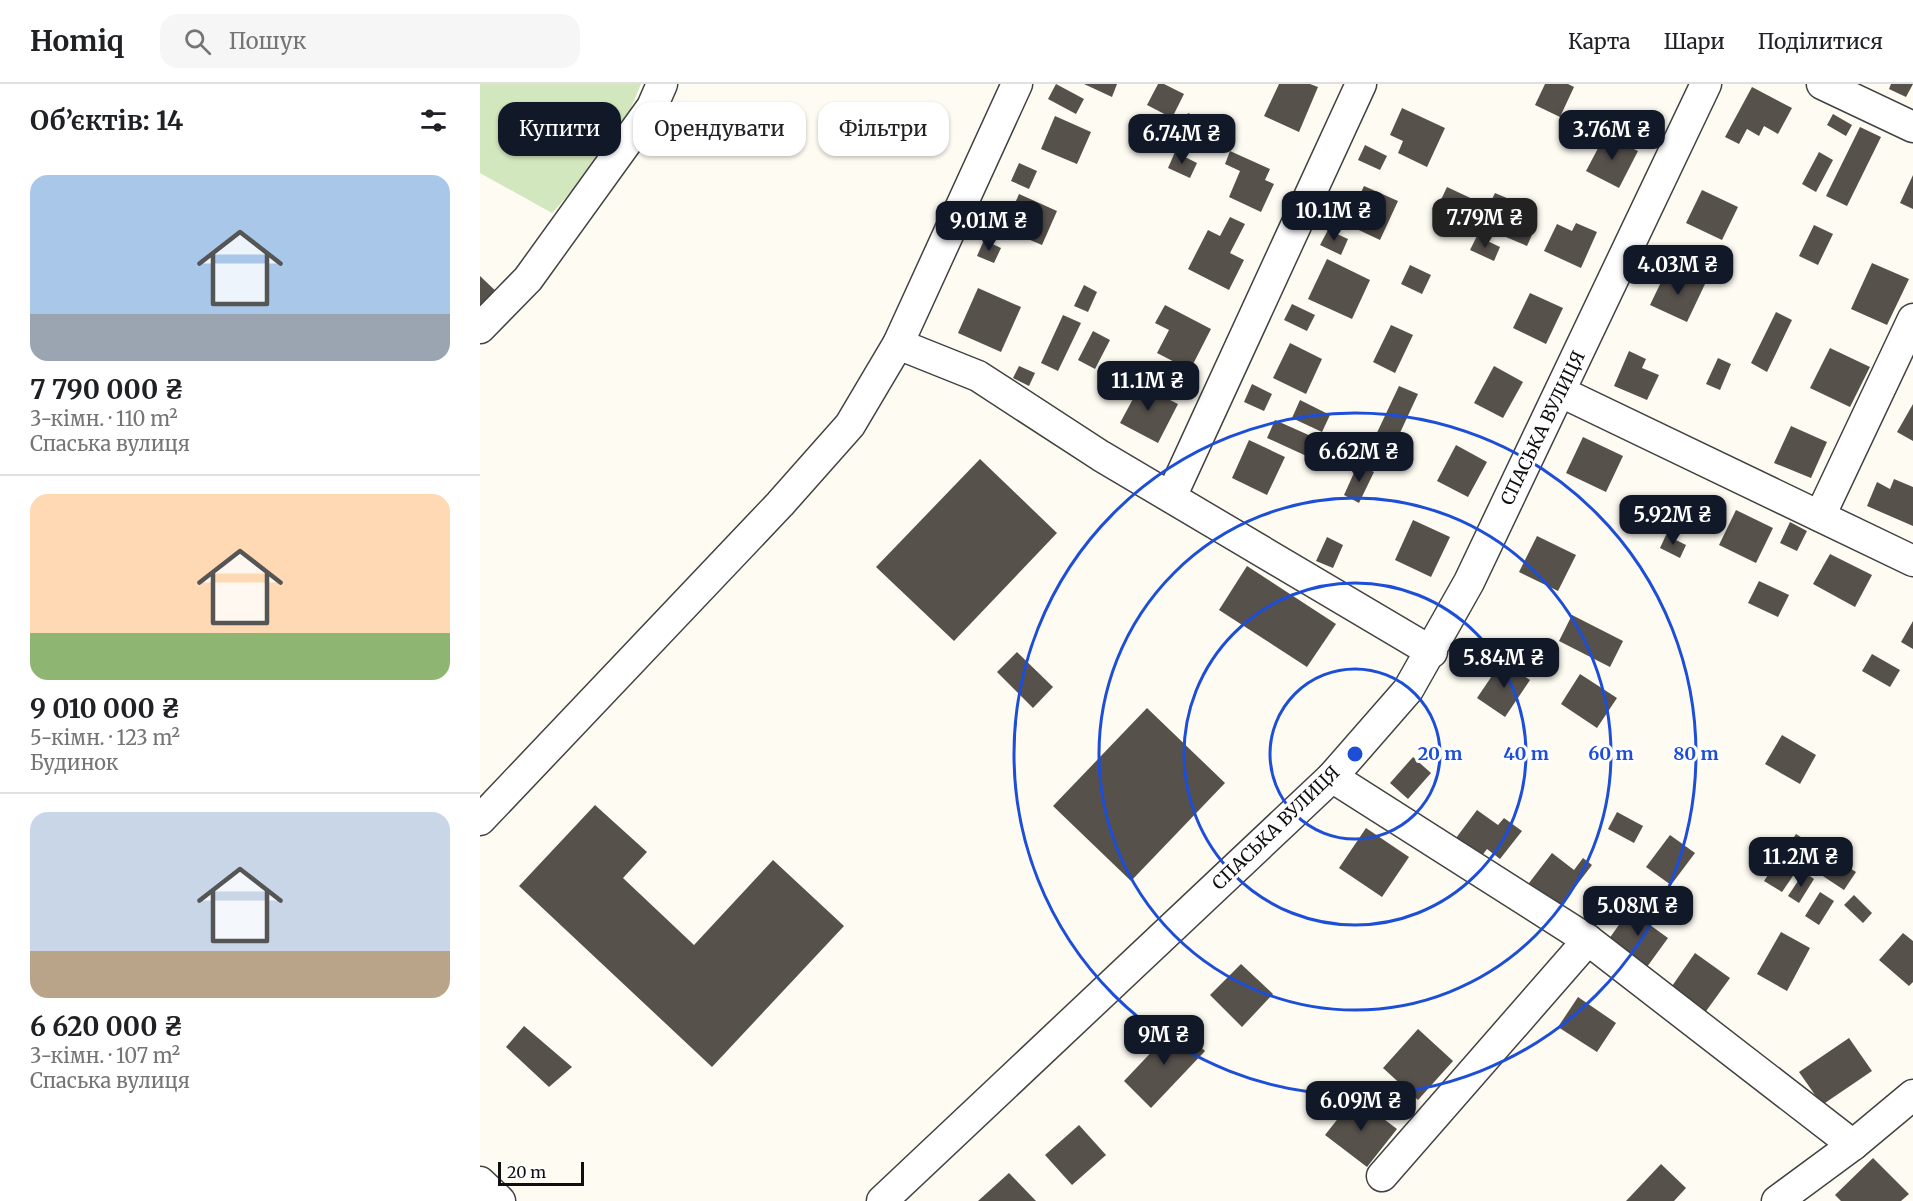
<!DOCTYPE html>
<html lang="uk">
<head>
<meta charset="utf-8">
<style>
  body { margin:0; font-family:Merriweather,serif; background:#f6f6f6; color:#202124; height:100vh; display:flex; flex-direction:column; font-size:22px; white-space:nowrap }
  * { box-sizing:border-box; margin:0 }
  p { font-size:20px; color:#757577 }
  .icon { flex:none; width:33px; height:33px; fill:none; stroke:currentColor; stroke-width:2; stroke-linecap:round; stroke-linejoin:round }
  .map { position:relative; flex:1; overflow:hidden }
  .side { display:flex; flex-direction:column; background:#fff; width:480px }
  .side>* { flex:none }
  .guide { position:absolute; left:18px; top:18px; width:570px; height:54px; display:flex; gap:12px }
  .scale { position:absolute; left:18px; bottom:15px; width:86px; box-sizing:border-box; padding-left:6px; border:3px solid #0f0f0f; border-top:0; font-size:16px; line-height:21px; white-space:nowrap; color:#0f0f0f; -webkit-text-stroke:4px #fff; paint-order:stroke }
  .price { position:absolute; translate:-50% -51px; padding:0 14px; border-radius:12px; background:#111827; color:#fff; font-size:20px; line-height:39px; filter:drop-shadow(0 2px 3px #0008) }
  .price::after { content:''; position:absolute; left:50%; top:36px; width:18px; height:14px; margin-left:-9px; background:inherit; clip-path:polygon(0 0,100% 0,50% 100%) }
  .price.active { background:#222; color:#fff }
  ul { padding:0; list-style:none }
  li { display:grid; align-content:center; gap:12px; height:318px; padding:0 30px }
  li+li { border-top:2px solid #e0e0e0 }
  li span { display:grid; place-items:center; height:186px; border-radius:18px; color:#555 }
  li>.icon { margin-inline-start:auto }
  span .icon { width:108px; height:108px; fill:#fffc; stroke-width:1 }
  li b { font-size:26px }
  h2 { display:flex; justify-content:space-between; align-items:center; height:72px; padding:0 30px; font-size:26px }
  .pill { padding:0 21px; border-radius:18px; background:#fff; box-shadow:0 2px 4px #0004; font-size:21px; line-height:54px }
  .pill.active { background:#111827; color:#fff }
  header { display:flex; align-items:center; gap:36px; box-sizing:border-box; height:84px; padding:0 30px; background:#fff; border-bottom:2px solid #e0e0e0 }
  header strong { font-size:28px }
  nav { display:flex; gap:33px; margin-inline-start:auto; font-size:21px }
  .search { width:420px; height:54px; background:#f6f6f6; display:flex; align-items:center; gap:15px; box-sizing:border-box; padding:0 21px; border-radius:18px; color:#757577; font-size:22px }
  main { display:flex; flex:1; min-height:0 }
  .map>svg:first-child { display:block }
</style>
</head>
<body>
<header>
<strong>Homiq</strong>
<div class="search"><svg class="icon" aria-label="search" viewBox="0 0 24 24"><circle cx="10" cy="10" r="6"/><path d="M15 15l6 6"/></svg>Пошук</div>
<nav><a>Карта</a><a>Шари</a><a>Поділитися</a></nav>
</header>
<main>
<section class="side">
<h2>Об’єктів: 14<svg class="icon" aria-label="filters" viewBox="0 0 24 24"><path d="M4 7h16M4 17h16"/><circle cx="9" cy="7" r="2"/><circle cx="15" cy="17" r="2"/></svg></h2>
<ul>
<li><span style="background:linear-gradient(#a9c7e8 75%,#9aa5b1 0)"><svg class="icon" aria-label="home" viewBox="0 0 24 24"><path d="M3 11l9-7 9 7M6 9v11h12V9"/></svg></span><div><b>7 790 000 ₴</b><p>3-кімн. · 110 m²</p><p>Спаська вулиця</p></div></li>
<li><span style="background:linear-gradient(#ffd9b3 75%,#8fb573 0)"><svg class="icon" aria-label="home" viewBox="0 0 24 24"><path d="M3 11l9-7 9 7M6 9v11h12V9"/></svg></span><div><b>9 010 000 ₴</b><p>5-кімн. · 123 m²</p><p>Будинок</p></div></li>
<li><span style="background:linear-gradient(#c9d6e8 75%,#b9a48a 0)"><svg class="icon" aria-label="home" viewBox="0 0 24 24"><path d="M3 11l9-7 9 7M6 9v11h12V9"/></svg></span><div><b>6 620 000 ₴</b><p>3-кімн. · 107 m²</p><p>Спаська вулиця</p></div></li>
</ul>
</section>
<div class="map">
<svg width="1433" height="1117" viewBox="0 0 1433 1117">
  <rect width="100%" height="100%" fill="#fefcf2"/>
  <polygon fill="#d2e7bd" points="0,0 161,0 137,57 72,129 0,89"/>
  <g fill="#57514c">
    <polygon points="576,0 604,15 596,30 568,15"/>
    <polygon points="604,0 637,0 632,13"/>
    <polygon points="678,0 684,0 704,10 692,34 667,21"/>
    <polygon points="799,0 830,0 838,3 819,48 784,32"/>
    <polygon points="1065,0 1088,0 1094,3 1080,33 1055,21"/>
    <polygon points="1411,0 1433,0 1426,13 1409,5"/>
    <polygon points="1272,3 1312,24 1298,50 1284,42 1279,52 1267,45 1259,60 1245,53"/>
    <polygon points="922,24 965,44 947,83 918,69 923,57 910,51"/>
    <polygon points="708,29 734,41 727,55 701,43"/>
    <polygon points="1353,30 1372,41 1366,52 1347,41"/>
    <polygon points="575,32 611,48 597,80 561,65"/>
    <polygon points="1380,43 1401,53 1367,122 1346,112"/>
    <polygon points="1125,51 1158,67 1139,104 1106,87"/>
    <polygon points="885,61 907,72 900,86 878,76"/>
    <polygon points="750,67 790,85 785,96 794,100 781,128 749,113 760,87 745,80"/>
    <polygon points="695,68 717,79 710,94 688,84"/>
    <polygon points="1339,68 1353,76 1336,108 1322,100"/>
    <polygon points="539,79 557,87 549,105 531,97"/>
    <polygon points="1433,91 1433,125 1420,119"/>
    <polygon points="884,102 918,117 900,156 866,140"/>
    <polygon points="967,103 999,118 991,135 959,120"/>
    <polygon points="1222,106 1258,123 1242,156 1206,139"/>
    <polygon points="1015,109 1029,115 1018,139 1004,132"/>
    <polygon points="539,110 577,127 562,161 524,145"/>
    <polygon points="750,133 765,140 750,169 764,176 749,206 708,185 728,146 740,152"/>
    <polygon points="1036,133 1056,142 1047,162 1026,153"/>
    <polygon points="1096,139 1117,148 1101,184 1064,167 1077,140 1092,147"/>
    <polygon points="1334,141 1353,150 1338,181 1319,172"/>
    <polygon points="848,146 868,155 861,171 840,161"/>
    <polygon points="997,152 1020,163 1014,177 990,166"/>
    <polygon points="504,156 521,164 514,179 497,172"/>
    <polygon points="847,175 890,196 872,235 828,215"/>
    <polygon points="1392,179 1429,195 1407,241 1371,225"/>
    <polygon points="930,181 951,191 942,210 921,200"/>
    <polygon points="1201,188 1225,200 1207,238 1170,221 1183,194 1195,200"/>
    <polygon points="0,192 21,212 0,234"/>
    <polygon points="604,201 617,208 608,228 594,222"/>
    <polygon points="498,204 541,223 521,268 478,249"/>
    <polygon points="1050,209 1083,224 1066,260 1033,244"/>
    <polygon points="812,220 835,231 827,247 804,236"/>
    <polygon points="685,221 731,245 710,286 677,269 689,246 675,239"/>
    <polygon points="1296,228 1312,236 1287,288 1271,279"/>
    <polygon points="583,231 601,239 578,287 561,279"/>
    <polygon points="911,241 933,251 915,289 893,278"/>
    <polygon points="613,247 630,256 615,285 598,276"/>
    <polygon points="810,259 842,275 826,310 793,294"/>
    <polygon points="1350,264 1390,283 1370,323 1330,304"/>
    <polygon points="1149,267 1166,275 1162,284 1179,291 1167,316 1134,302"/>
    <polygon points="1238,274 1251,280 1240,306 1226,300"/>
    <polygon points="539,282 555,289 549,302 533,294"/>
    <polygon points="1014,282 1043,298 1023,334 994,319"/>
    <polygon points="650,296 698,320 678,359 640,339 654,313 644,308"/>
    <polygon points="772,300 792,310 784,327 764,318"/>
    <polygon points="919,302 938,310 913,364 894,355"/>
    <polygon points="820,316 850,331 842,348 812,334"/>
    <polygon points="1433,320 1433,357 1417,348"/>
    <polygon points="795,336 842,357 833,375 787,354"/>
    <polygon points="1311,342 1347,358 1331,394 1294,379"/>
    <polygon points="1103,353 1143,372 1126,408 1086,389"/>
    <polygon points="769,356 805,373 787,411 752,394"/>
    <polygon points="976,361 1007,378 988,413 957,397"/>
    <polygon points="500,375 577,449 474,557 396,483"/>
    <polygon points="878,380 894,388 879,419 864,411"/>
    <polygon points="1414,395 1433,403 1433,442 1387,422 1397,398 1410,405"/>
    <polygon points="1256,426 1293,444 1276,479 1239,461"/>
    <polygon points="933,436 970,453 951,493 915,476"/>
    <polygon points="1310,438 1327,447 1317,467 1300,459"/>
    <polygon points="1186,451 1206,461 1200,474 1180,464"/>
    <polygon points="1057,452 1096,471 1078,507 1039,488"/>
    <polygon points="847,453 863,461 853,484 836,477"/>
    <polygon points="1350,470 1392,491 1375,523 1333,500"/>
    <polygon points="767,482 856,540 827,583 739,526"/>
    <polygon points="1279,497 1309,511 1298,533 1268,519"/>
    <polygon points="1092,531 1143,557 1130,583 1079,557"/>
    <polygon points="1433,537 1433,565 1421,558"/>
    <polygon points="993,562 1014,576 1007,586 986,571"/>
    <polygon points="537,568 573,603 553,624 517,588"/>
    <polygon points="1392,570 1420,586 1410,603 1382,587"/>
    <polygon points="1022,577 1050,596 1025,633 997,614"/>
    <polygon points="1100,590 1137,614 1117,644 1081,620"/>
    <polygon points="667,624 745,699 651,797 573,722"/>
    <polygon points="1302,651 1336,671 1320,700 1285,680"/>
    <polygon points="933,673 951,689 928,715 910,699"/>
    <polygon points="115,721 167,768 143,794 214,861 293,776 364,842 232,983 39,802"/>
    <polygon points="997,726 1018,741 1024,734 1042,747 1020,775 1007,765 998,777 973,758"/>
    <polygon points="1137,728 1163,742 1154,759 1128,745"/>
    <polygon points="886,744 929,773 902,813 859,784"/>
    <polygon points="1316,750 1376,788 1364,806 1305,767"/>
    <polygon points="1190,751 1215,769 1191,801 1166,783"/>
    <polygon points="1072,769 1094,786 1103,774 1112,781 1077,827 1046,803"/>
    <polygon points="1301,771 1319,783 1302,808 1284,797"/>
    <polygon points="1324,788 1334,795 1319,819 1308,812"/>
    <polygon points="1340,808 1354,817 1339,841 1325,832"/>
    <polygon points="1374,811 1392,829 1383,839 1364,821"/>
    <polygon points="1156,817 1177,831 1170,841 1188,854 1164,887 1126,859"/>
    <polygon points="1301,848 1330,864 1307,907 1277,890"/>
    <polygon points="1423,849 1433,857 1433,898 1429,902 1399,876"/>
    <polygon points="1215,869 1250,894 1224,930 1190,905"/>
    <polygon points="761,880 793,910 762,943 730,911"/>
    <polygon points="1098,913 1136,939 1117,968 1078,943"/>
    <polygon points="697,941 725,967 671,1024 644,997"/>
    <polygon points="44,942 92,983 69,1003 26,963"/>
    <polygon points="938,945 973,977 938,1016 903,984"/>
    <polygon points="1369,954 1392,987 1342,1021 1319,988"/>
    <polygon points="875,1013 917,1045 887,1083 845,1051"/>
    <polygon points="599,1041 626,1071 592,1101 565,1071"/>
    <polygon points="1393,1074 1429,1110 1421,1117 1361,1117 1355,1111"/>
    <polygon points="1181,1080 1206,1104 1194,1117 1146,1117"/>
    <polygon points="529,1089 556,1117 498,1117"/>
  </g>
  <g fill="none" stroke-linecap="round" stroke-linejoin="round">
    <g stroke="#424242" stroke-width="33">
      <g id="minor">
        <polyline points="1342,0 1433,43"/>
        <polyline points="0,244 48,195 172,23 182,0"/>
        <polyline points="418,260 498,292 621,372 952,568"/>
        <polyline points="1081,308 1433,477"/>
        <polyline points="691,413 881,0"/>
        <polyline points="1340,432 1433,235"/>
        <polyline points="852,693 1108,856 1373,1061"/>
        <polyline points="0,736 300,420 370,341 418,260 537,0"/>
        <polyline points="902,1092 1108,856"/>
        <polyline points="0,1098 20,1117"/>
        <polyline points="402,1117 852,693 928,606 989,498 1226,0"/>
        <polyline points="1297,1117 1373,1061 1433,1011"/>
      </g>
    </g>
    <use href="#minor" stroke="#fff" stroke-width="30"/>
  </g>
  <g fill="none" stroke="#1d4ed8" stroke-width="3">
    <circle cx="875" cy="670" r="85"/>
    <circle cx="875" cy="670" r="171"/>
    <circle cx="875" cy="670" r="256"/>
    <circle cx="875" cy="670" r="341"/>
  </g>
  <g text-anchor="middle" stroke-width="6" stroke-linejoin="round" paint-order="stroke">
    <g font-size="18" fill="#0f0f0f" stroke="#fff">
      <text transform="translate(1063 344) rotate(-64)" y="6">СПАСЬКА ВУЛИЦЯ</text>
      <text transform="translate(796 744) rotate(-44)" y="6">СПАСЬКА ВУЛИЦЯ</text>
    </g>
  </g>
  <circle cx="875" cy="670" r="9" fill="#1d4ed8" stroke="#fff" stroke-width="3"/>
  <g font-size="18" text-anchor="middle" font-weight="bold" fill="#1d4ed8" stroke="#fff" stroke-width="6" stroke-linejoin="round" paint-order="stroke">
    <text x="960" y="676">20 m</text>
    <text x="1046" y="676">40 m</text>
    <text x="1131" y="676">60 m</text>
    <text x="1216" y="676">80 m</text>
  </g>
</svg>
<div class="scale">20 m</div>
<b class="price" style="left:1132px;top:77px">3.76M ₴</b>
<b class="price" style="left:702px;top:81px">6.74M ₴</b>
<b class="price" style="left:854px;top:158px">10.1M ₴</b>
<b class="price active" style="left:1005px;top:165px">7.79M ₴</b>
<b class="price" style="left:509px;top:168px">9.01M ₴</b>
<b class="price" style="left:1198px;top:212px">4.03M ₴</b>
<b class="price" style="left:668px;top:328px">11.1M ₴</b>
<b class="price" style="left:879px;top:399px">6.62M ₴</b>
<b class="price" style="left:1193px;top:462px">5.92M ₴</b>
<b class="price" style="left:1024px;top:605px">5.84M ₴</b>
<b class="price" style="left:1321px;top:804px">11.2M ₴</b>
<b class="price" style="left:1158px;top:853px">5.08M ₴</b>
<b class="price" style="left:684px;top:982px">9M ₴</b>
<b class="price" style="left:881px;top:1048px">6.09M ₴</b>
<div class="guide">
<a class="pill active">Купити</a>
<a class="pill">Орендувати</a>
<a class="pill">Фільтри</a>
</div>
</div>
</main>
</body>
</html>
